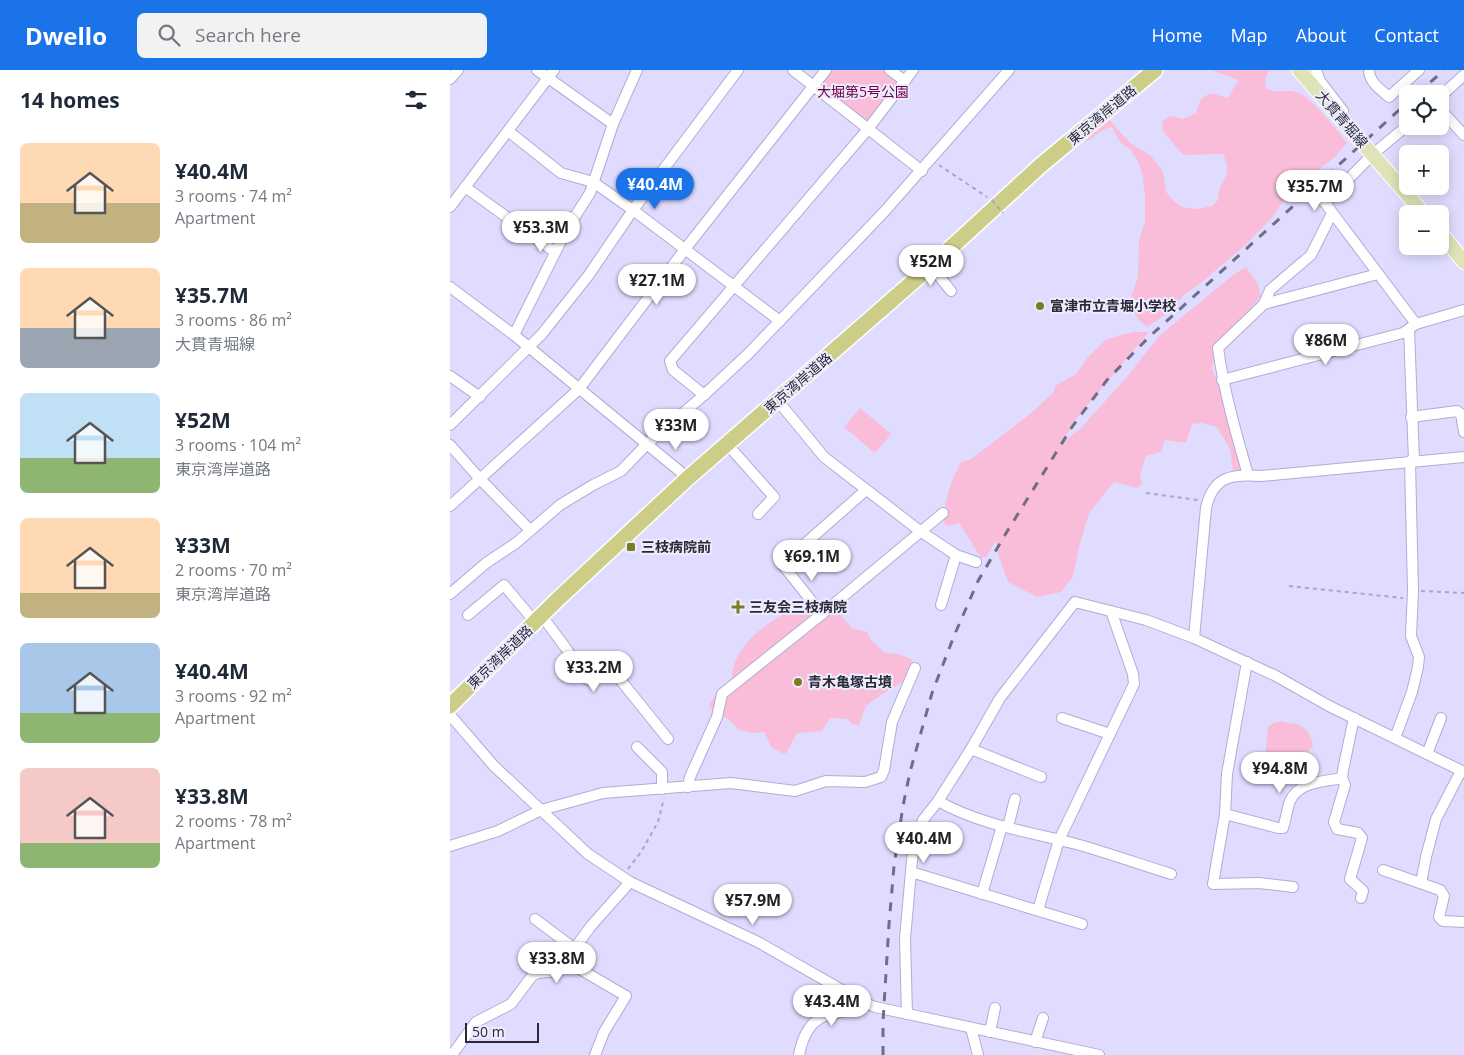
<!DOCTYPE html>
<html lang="en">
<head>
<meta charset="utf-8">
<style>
  body { margin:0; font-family:"Open Sans","Noto Sans JP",sans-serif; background:#f2f2f3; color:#1f2937; height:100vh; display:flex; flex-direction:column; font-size:19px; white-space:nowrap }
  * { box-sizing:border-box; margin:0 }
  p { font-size:16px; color:#747a83 }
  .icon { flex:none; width:28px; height:28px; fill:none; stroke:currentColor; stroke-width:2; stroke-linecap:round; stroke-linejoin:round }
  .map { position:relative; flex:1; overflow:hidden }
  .panel { display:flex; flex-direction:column; background:#fff; width:450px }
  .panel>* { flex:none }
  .buttons { position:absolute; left:949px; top:15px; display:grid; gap:10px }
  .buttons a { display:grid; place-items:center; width:50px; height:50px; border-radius:8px; background:#fff; box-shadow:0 2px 12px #0003; font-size:25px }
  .scale { position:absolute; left:15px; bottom:12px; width:74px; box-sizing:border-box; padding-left:5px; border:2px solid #2a2939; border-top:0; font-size:14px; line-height:18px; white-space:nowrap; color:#2a2939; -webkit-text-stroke:4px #edecfd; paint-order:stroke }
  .price { position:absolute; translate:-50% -42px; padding:0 11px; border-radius:18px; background:#fff; color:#222; font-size:16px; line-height:32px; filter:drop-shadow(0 1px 2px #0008) }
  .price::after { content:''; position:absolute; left:50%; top:30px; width:15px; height:11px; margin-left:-8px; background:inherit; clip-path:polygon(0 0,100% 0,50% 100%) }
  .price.selected { background:#1a73e8; color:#fff }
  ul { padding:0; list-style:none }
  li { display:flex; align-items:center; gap:15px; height:125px; padding:0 20px }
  li span { display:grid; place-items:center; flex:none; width:140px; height:100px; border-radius:8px; color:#555 }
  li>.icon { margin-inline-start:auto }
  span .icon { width:60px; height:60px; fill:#fffc; stroke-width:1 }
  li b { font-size:21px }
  h2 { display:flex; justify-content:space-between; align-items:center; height:60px; padding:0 20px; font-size:21px }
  header { display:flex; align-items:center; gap:30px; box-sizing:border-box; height:70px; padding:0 25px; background:#1a73e8; color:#fff }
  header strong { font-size:24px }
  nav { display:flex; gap:28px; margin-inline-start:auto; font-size:18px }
  .search { width:350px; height:45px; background:#f2f2f3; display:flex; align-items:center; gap:12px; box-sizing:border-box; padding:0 18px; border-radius:8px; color:#747a83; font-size:19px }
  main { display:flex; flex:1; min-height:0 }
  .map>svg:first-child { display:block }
</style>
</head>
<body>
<header>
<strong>Dwello</strong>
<div class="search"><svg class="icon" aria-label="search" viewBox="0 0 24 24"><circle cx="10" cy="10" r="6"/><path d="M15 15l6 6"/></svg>Search here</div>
<nav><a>Home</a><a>Map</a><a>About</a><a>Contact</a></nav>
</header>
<main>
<section class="panel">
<h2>14 homes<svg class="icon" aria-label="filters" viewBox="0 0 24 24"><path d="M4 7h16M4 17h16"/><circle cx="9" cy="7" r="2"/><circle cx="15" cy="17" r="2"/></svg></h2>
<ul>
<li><span style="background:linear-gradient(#ffd9b3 60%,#c2b280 0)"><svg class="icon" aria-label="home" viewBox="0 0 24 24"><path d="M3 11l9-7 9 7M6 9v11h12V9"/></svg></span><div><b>¥40.4M</b><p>3 rooms · 74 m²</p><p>Apartment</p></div></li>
<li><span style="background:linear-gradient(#ffd9b3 60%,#9aa5b1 0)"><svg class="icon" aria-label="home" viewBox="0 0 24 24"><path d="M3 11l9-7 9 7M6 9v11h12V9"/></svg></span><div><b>¥35.7M</b><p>3 rooms · 86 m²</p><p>大貫青堀線</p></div></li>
<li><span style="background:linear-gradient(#bfe0f5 65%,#8fb573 0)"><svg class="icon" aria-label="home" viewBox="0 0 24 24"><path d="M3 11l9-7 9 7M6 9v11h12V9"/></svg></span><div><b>¥52M</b><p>3 rooms · 104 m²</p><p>東京湾岸道路</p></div></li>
<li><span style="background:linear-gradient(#ffd9b3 75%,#c2b280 0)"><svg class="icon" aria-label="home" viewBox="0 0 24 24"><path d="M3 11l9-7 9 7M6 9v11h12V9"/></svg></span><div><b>¥33M</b><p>2 rooms · 70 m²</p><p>東京湾岸道路</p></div></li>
<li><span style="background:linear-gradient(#a9c7e8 70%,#8fb573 0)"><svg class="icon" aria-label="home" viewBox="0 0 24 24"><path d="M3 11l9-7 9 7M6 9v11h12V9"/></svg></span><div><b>¥40.4M</b><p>3 rooms · 92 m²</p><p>Apartment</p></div></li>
<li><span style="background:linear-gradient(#f6c9c9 75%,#8fb573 0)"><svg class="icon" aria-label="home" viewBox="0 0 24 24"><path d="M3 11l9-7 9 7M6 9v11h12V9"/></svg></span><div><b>¥33.8M</b><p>2 rooms · 78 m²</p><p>Apartment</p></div></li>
</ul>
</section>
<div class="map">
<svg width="1014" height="985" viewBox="0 0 1014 985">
  <rect width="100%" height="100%" fill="#dfdcff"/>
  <g fill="#f9bdd9">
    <polygon points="382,0 434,0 447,9 447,13 419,50 413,50 374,19 372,13"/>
    <path d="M762,0H819L815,9L816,19C827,24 839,18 851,24C861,28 890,63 897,73L885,87L868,100L851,117L835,128L823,147L793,177L752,212L734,225L716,244L697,257L688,249L681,236L682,224L688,207L689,171L695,151V125L692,102L688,92L681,80L670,72L662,57C647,59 644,72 630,72L655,45L680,73L700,85L713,101L716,122L724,131L732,137L748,139L762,136L768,130C769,107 784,110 773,84L733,85L713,61L712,51L720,46L733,49L746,43L751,29L760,23L778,28L788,10Z"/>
    <path d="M796,197L808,214L811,226L793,247L776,262L766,279L762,298L773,328L778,354L795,398L789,403L783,401L780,379L767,357L752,353L742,354L736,373L715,370L711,382L696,386L690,405L692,413L687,418L664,412L639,443L629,477L623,507L611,522L587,527L558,512L549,487L546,471L537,486L531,488L509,453L499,456L494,454C493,432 501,411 511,392L520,390L580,344L604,322L605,316L626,304L639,286L657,269L683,262H699L625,350L613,372L629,360L676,308L709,266L783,205Z"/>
    <polygon points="410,338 441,364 425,383 394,357"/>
    <path d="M365,533L378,535L387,541L402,558L417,562L421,570L435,583L448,584L461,589L467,597L460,608L431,625L416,636L409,655L402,654L397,649L380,648L372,661L347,663L337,682L334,684L321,677L314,662L302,663L289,660C281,650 275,646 263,642L259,634L265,626L282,608C282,576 319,549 347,538C352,535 359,534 365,533Z"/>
    <path d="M833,651C838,654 840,653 845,654C856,656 862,666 863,676L857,683L855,691L864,702L863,711L857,712C844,700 837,694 819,694L815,690L818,657L823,653Z"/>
  </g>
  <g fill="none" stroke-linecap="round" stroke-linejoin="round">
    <g stroke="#b0acd5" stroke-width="12">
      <g id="minor">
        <polyline points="87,0 163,54"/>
        <polyline points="343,0 472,101"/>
        <polyline points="440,0 455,11"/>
        <polyline points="866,0 870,11 893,41"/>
        <path d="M919,0C919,12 931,20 939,27L969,0"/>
        <polyline points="0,9 8,0"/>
        <polyline points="990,27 1014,5"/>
        <polyline points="990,39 1014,65"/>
        <polyline points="958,55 923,84 875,133 966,254"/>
        <polyline points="58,61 111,103 143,112 183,140 330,251"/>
        <polyline points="15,117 105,182"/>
        <polyline points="0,137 104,0"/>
        <polyline points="481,196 501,221"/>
        <polyline points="0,217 64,265 238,408"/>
        <polyline points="814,234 820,220 861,185 882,143"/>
        <polyline points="959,259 964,391"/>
        <polyline points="64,265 117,159 140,123 163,54 187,0"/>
        <polyline points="0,306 30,327"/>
        <polyline points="772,310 953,263 966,254 1014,240"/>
        <polyline points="254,325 223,300 220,291 418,59 463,0"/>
        <polyline points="328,331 374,387 470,461 506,485 526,492"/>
        <polyline points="961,347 1007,341 1011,344 1014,362"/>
        <polyline points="0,355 92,264 138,206 183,140 288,0"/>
        <polyline points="277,374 324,427 308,444"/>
        <polyline points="0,375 30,409 80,460"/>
        <path d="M798,405C786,363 774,322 768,278L814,234L928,204"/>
        <polyline points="0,436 129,319 239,174 376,0"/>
        <polyline points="0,524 36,493 66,473 110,435 143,415 171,401 197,374 254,325 298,284 434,142 559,0"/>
        <polyline points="491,535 506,485"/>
        <polyline points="372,544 332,494 416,420"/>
        <polyline points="18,545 54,515 85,552"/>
        <polyline points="92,546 115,577 138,610 142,611 160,597 218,669"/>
        <path d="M744,568L756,438C763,406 782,404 811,406L1014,387"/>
        <polyline points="797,592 777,704 775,744 763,814 809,813 843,817"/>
        <polyline points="0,645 44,696 138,784 180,812 308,872 413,932 425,937 649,985"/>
        <polyline points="612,648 660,664"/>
        <polyline points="904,648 893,700 892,708 895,715 884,752 887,759 908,763 912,768 900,809 913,821 911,828"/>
        <polyline points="945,668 962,622 968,597 969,587 961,566 963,521 960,391"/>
        <polyline points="187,677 212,702 212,719"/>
        <polyline points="521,679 591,707"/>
        <polyline points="977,684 991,648"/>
        <polyline points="238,717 240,707 267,647 272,624 372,544 493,443"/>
        <path d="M488,731C530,755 580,762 626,774C658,783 689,794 721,804"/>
        <path d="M775,744L828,758H833C836,749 837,739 840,731C849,711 874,712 892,708"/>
        <polyline points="558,757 565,729"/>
        <polyline points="0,776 48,761 91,740 153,723 281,713 345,721 376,711 415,712 431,707 434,700 442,652 465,598"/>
        <polyline points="933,800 990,820 994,826 989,847 993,851 1014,852"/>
        <polyline points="461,802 632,854"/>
        <polyline points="971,813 976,787 986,749 1011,701"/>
        <polyline points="532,824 552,756"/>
        <polyline points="588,840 609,770 684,614 683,604 661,541"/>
        <polyline points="85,849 125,879"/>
        <polyline points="116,891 176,926 154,962 145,985"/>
        <polyline points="457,944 455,869 462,790 466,768 473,750 488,731 521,679 550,628 625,532 696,550 744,568 826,606 879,636 1014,702"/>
        <polyline points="521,958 528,985"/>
        <polyline points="540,962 545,938"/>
        <polyline points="585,972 593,948"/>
        <polyline points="2,985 26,952 61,934 82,906 88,903 108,901 141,856 180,812"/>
        <path d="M349,985C352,969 358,952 375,946C381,944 388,943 395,941C401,939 407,935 413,932"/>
      </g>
    </g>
    <g stroke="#fff" stroke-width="16">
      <g id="major">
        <polyline points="849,0 974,144"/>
        <polyline points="990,162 1014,192"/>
      </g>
    </g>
    <g stroke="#fff" stroke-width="18">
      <polyline id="highway" points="0,636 107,530 238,408 481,196 590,96 705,0"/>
    </g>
    <g stroke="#a8a6c3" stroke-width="2" stroke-dasharray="4 4" stroke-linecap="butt">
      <polyline points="489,95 537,127"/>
      <polyline points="696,423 748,430"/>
      <polyline points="839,516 953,528"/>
      <polyline points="971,521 1014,523"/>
      <polyline points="178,799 191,782 208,752 214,728"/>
    </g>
    <use href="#minor" stroke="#fff" stroke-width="10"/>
    <use href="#major" stroke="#e0e2b8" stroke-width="14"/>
    <use href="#highway" stroke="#ccce88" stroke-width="15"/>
    <g stroke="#706e86" stroke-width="3" stroke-dasharray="9 9" stroke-linecap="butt">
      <polyline points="967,24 994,0"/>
      <polyline points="433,985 433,952 439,854 444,796 453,736 460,702 482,623 504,566 528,511 558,460 622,357 657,310 698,268 958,32"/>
    </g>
    <polyline stroke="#a8a6c3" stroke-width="2" stroke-dasharray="4 4" stroke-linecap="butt" points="542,130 553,143"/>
  </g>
  <g fill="#7c7c24" stroke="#edecfd" stroke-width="2">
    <circle cx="590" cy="236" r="5"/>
    <rect x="176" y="472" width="10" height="10" rx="2.5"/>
    <path d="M285.5 529.5h5v5h5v5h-5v5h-5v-5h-5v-5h5z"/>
    <circle cx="348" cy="612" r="5"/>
  </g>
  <g text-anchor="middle" stroke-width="4" stroke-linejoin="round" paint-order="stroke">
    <g font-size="14" fill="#710049" stroke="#edecfd">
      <text x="413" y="27">大堀第5号公園</text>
    </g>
    <g font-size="14" fill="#2a2939" stroke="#edecfd">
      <text transform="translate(652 45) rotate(-40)" y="5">東京湾岸道路</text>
      <text transform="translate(892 49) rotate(49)" y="5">大貫青堀線</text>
      <text transform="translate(348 313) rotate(-41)" y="5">東京湾岸道路</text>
      <text transform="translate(50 587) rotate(-44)" y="5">東京湾岸道路</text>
    </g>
    <g font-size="14" font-weight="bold" fill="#2a2939" stroke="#edecfd" text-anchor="start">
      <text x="600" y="241">富津市立青堀小学校</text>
      <text x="191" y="482">三枝病院前</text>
      <text x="299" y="542">三友会三枝病院</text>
      <text x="358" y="617">青木亀塚古墳</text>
    </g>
  </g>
</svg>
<div class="buttons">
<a><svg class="icon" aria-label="locate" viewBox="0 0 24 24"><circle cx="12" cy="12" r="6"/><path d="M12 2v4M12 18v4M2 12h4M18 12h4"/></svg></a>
<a>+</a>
<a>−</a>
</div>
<div class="scale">50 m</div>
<b class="price selected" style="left:205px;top:140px">¥40.4M</b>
<b class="price" style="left:865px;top:142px">¥35.7M</b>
<b class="price" style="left:91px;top:183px">¥53.3M</b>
<b class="price" style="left:481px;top:217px">¥52M</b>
<b class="price" style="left:207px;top:236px">¥27.1M</b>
<b class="price" style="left:876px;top:296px">¥86M</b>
<b class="price" style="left:226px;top:381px">¥33M</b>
<b class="price" style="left:362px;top:512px">¥69.1M</b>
<b class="price" style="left:144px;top:623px">¥33.2M</b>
<b class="price" style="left:830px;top:724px">¥94.8M</b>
<b class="price" style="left:474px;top:794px">¥40.4M</b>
<b class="price" style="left:303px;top:856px">¥57.9M</b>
<b class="price" style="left:107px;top:914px">¥33.8M</b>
<b class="price" style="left:382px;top:957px">¥43.4M</b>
</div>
</main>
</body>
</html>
